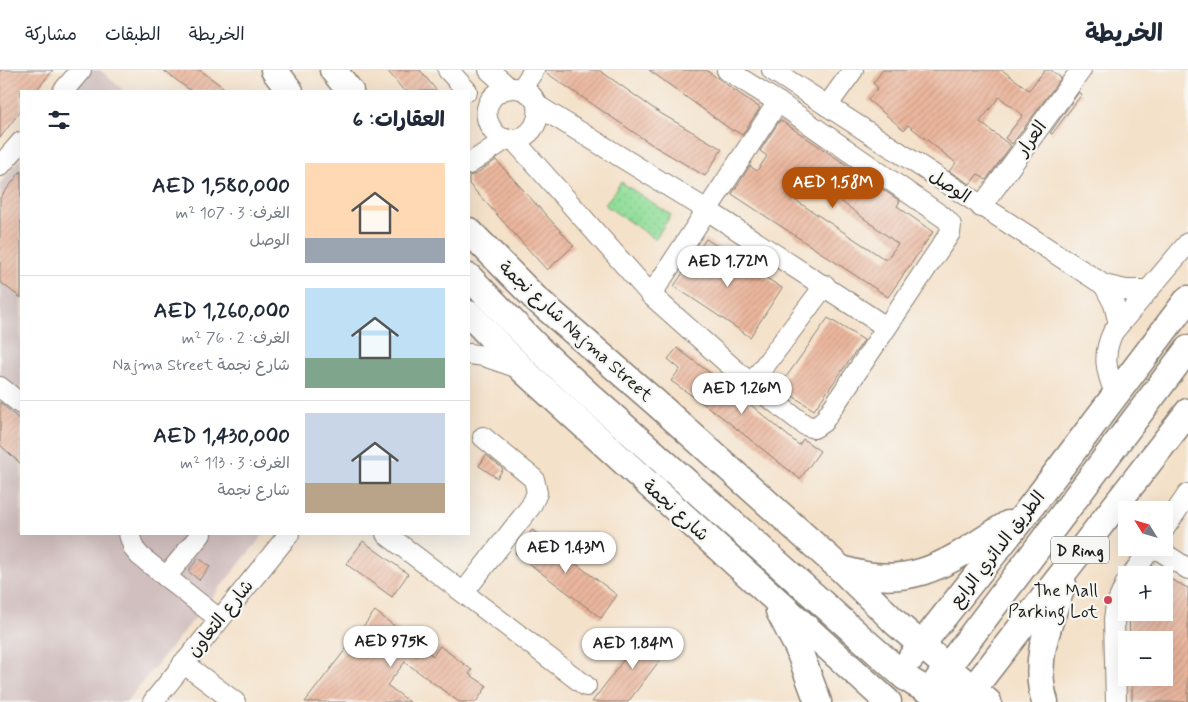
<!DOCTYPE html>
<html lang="ar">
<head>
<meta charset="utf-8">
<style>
  body { margin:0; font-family:Mynerve,"Playpen Sans Arabic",sans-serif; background:#f2f2f3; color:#1f2937; direction:rtl; height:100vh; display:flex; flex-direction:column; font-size:19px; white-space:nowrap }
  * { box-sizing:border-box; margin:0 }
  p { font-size:16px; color:#747a83 }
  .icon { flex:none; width:28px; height:28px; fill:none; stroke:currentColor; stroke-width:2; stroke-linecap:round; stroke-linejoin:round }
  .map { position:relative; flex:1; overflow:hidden; direction:ltr }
  .details { position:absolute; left:20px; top:20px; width:450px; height:445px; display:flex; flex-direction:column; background:#fff; border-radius:0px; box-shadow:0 5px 20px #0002; direction:rtl }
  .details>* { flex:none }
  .needle { width:32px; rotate:307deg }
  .tools { position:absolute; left:1118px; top:431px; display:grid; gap:10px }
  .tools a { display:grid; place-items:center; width:55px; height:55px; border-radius:0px; background:#fff; box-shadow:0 5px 20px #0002; font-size:25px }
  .price { position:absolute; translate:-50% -42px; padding:0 11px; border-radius:18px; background:#fff; color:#222; font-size:16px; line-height:32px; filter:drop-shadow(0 1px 2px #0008) }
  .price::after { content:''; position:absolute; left:50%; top:30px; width:15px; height:11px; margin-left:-8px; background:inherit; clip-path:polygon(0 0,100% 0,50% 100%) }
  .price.active { background:#b45309; color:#fff }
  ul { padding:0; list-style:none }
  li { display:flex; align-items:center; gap:15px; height:125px; padding:0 25px }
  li+li { border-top:1px solid #e0e1e3 }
  li span { display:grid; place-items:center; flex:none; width:140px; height:100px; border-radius:0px; color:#555 }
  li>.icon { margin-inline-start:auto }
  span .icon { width:60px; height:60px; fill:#fffc; stroke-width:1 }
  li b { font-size:21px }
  h2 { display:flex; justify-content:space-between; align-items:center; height:60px; padding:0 25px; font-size:21px }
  header { display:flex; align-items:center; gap:30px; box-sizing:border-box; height:70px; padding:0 25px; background:#fff; border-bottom:1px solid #e0e1e3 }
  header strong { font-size:24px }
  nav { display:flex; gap:28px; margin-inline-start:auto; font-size:18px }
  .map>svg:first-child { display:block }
</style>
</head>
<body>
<header>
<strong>الخريطة</strong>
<nav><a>الخريطة</a><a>الطبقات</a><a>مشاركة</a></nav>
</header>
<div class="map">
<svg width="1188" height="632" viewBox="0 0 1188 632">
  <defs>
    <pattern id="park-dots" width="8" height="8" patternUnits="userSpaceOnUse" patternTransform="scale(1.25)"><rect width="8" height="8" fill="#92de9a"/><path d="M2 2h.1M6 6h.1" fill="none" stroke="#7dbe84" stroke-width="1.8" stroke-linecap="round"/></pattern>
    <pattern id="building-hatch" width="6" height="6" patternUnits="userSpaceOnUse" patternTransform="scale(1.25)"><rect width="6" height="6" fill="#ebb69d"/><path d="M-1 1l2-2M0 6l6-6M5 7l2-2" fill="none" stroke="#c99c87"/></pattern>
  </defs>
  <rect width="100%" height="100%" fill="#f6f6f2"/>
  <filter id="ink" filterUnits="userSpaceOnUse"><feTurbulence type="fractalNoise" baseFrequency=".02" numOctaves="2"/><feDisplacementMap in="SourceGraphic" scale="10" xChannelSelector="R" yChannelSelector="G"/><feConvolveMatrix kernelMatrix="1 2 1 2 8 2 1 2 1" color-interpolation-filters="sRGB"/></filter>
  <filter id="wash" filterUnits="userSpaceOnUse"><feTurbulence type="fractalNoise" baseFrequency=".0096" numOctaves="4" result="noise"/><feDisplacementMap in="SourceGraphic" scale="20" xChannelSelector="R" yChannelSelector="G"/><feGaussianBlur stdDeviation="1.12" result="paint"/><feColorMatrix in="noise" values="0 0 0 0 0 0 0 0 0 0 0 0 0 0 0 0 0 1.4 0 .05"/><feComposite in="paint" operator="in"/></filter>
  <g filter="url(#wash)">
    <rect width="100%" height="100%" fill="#f4e1c9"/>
    <g fill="#d1bfbf">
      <polygon points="92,0 100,0 124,21 74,21"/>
      <polygon points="21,87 21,464 264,464 126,632 0,632 0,114"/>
    </g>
    <polygon fill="url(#park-dots)" stroke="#577d5b" points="621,112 671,145 655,169 605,135"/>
    <g id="blocks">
      <g fill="url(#building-hatch)" fill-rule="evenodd">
        <polygon points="0,0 53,0 36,21 21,21 21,40 0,68"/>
        <polygon points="163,0 200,0 228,21 191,21"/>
        <polygon points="387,0 420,0 437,21 404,21"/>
        <polygon points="546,0 599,0 660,43 722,79 705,106 654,76 545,2"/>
        <polygon points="649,0 706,0 760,38 742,65 734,60 733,61"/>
        <polygon points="883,0 1002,0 1029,20 1045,0 1051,0 1061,8 1012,74 1005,68 1023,45 999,27 980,52 1011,76 986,110 978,104 970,114 949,101 956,93 908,55 904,60 868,30 878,18 873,13"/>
        <polygon points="1079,22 1082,24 1052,64 1050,63"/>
        <path d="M780,50L900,131L897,136L933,162L888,227L732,124L750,96L757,101L767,86L760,81ZM810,108L898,174L886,190L795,130Z"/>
        <polygon points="496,90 574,176 547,200 469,114 469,106 476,104"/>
        <polygon points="21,101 21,228 0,212 0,128"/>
        <polygon points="706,169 782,218 750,267 674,216"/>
        <polygon points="828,248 864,270 814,340 779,317"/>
        <polygon points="677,278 734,321 799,375 803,369 820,381 800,409 718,344 671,311 680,299 668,289"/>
        <polygon points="0,332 21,351 21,394 0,375"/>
        <polygon points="486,385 503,399 497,408 479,396"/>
        <polygon points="532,460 617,525 601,548 515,483"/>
        <polygon points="363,471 408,504 392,527 346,494"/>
        <polygon points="199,488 210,497 199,510 188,501"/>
        <polygon points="1164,506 1188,518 1188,632 1132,632 1132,608 1164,608 1164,570 1130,570 1129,542 1164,542"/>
        <polygon points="375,541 433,586 440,576 472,600 469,604 487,616 476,632 459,632 405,592 387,615 410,632 305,632"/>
        <polygon points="646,560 669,578 628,632 592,632"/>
      </g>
    </g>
  </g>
  <g filter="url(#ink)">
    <use href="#blocks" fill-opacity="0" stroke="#887e72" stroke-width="1"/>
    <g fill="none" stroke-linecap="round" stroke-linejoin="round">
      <g stroke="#887e72" stroke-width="22">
        <g id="minor">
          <polyline points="448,0 467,21"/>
          <polyline points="489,0 508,17"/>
          <polyline points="772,0 1104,215 1126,220 1148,220"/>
          <polyline points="522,18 534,0"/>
          <polyline points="63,21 81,0"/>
          <path d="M538,36C543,66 504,84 490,56C473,24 523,0 538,36L707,140L886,257"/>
          <polyline points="827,36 853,0"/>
          <polyline points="513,69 651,225 751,314 805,355 814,358 823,352 950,163 951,155 946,149 778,32 727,0"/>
          <polyline points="469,94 506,69"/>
          <polyline points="0,96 21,72"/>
          <polyline points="981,137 1081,0"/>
          <polyline points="1104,215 1114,234 1119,254"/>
          <polyline points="651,225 778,32"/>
          <polyline points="469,284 484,286 519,298"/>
          <polyline points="751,314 825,215"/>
          <polyline points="0,317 21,334"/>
          <path d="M1115,323C1106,301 1102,285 1113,262L1188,173"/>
          <polyline points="1164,459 1188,424"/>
          <polyline points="129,464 134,479 140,486 219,549"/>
          <polyline points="386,464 586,616"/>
          <polyline points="1156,478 1188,499"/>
          <polyline points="1132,505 1151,478"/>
          <polyline points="166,507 201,464"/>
          <polyline points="464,522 531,436 537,423 534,409 483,367"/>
          <polyline points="183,593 235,632"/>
          <polyline points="153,632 289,464"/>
          <polyline points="1116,632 1114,549 1116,536 1126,513"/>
        </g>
      </g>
      <g stroke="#887e72" stroke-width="29">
        <g id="major">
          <polyline points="274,0 290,21"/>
          <polyline points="333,0 350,21"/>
          <polyline points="469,161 534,227 655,332 841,499 897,554 988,632"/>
          <path d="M469,207L541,281L591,327L905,607C930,625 943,627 973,619"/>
          <polyline points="469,244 523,300 888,632"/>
          <path d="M842,499C913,522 950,491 1008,454"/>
          <polyline points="779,541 798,578 818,632"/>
          <polyline points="911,588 1026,443 1188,229"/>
          <polyline points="937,611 1188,279"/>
          <polyline points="963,632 1188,342"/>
          <path d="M1045,632C1032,591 1049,553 1063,514"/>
        </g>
      </g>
      <use href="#minor" stroke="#fff" stroke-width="20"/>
      <use href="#major" stroke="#fff" stroke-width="26"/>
    </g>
  </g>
  <circle fill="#d1495b" stroke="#f6f6f2" stroke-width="2" cx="1108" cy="530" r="5"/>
  <g text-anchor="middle" stroke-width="4.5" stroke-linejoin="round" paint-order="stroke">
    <rect fill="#f6f6f2" stroke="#5d5d5c" stroke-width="1" x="1051" y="466.5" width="58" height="27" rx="4"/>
    <g font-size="16" font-weight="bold" fill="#1c1c1c">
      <text x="1080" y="486">D Ring</text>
    </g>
    <g font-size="18" fill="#1c1c1c" stroke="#f6f6f2">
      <text transform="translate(1031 68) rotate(-54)" y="6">العرار</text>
      <text transform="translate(950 116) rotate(33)" y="6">الوصل</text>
      <text transform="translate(576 261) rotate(42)" y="6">شارع نجمة Najma Street</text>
      <text transform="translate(676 440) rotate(42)" y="6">شارع نجمة</text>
      <text transform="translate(997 479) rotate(-52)" y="6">الطريق الدائري الرابع</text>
      <text transform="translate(220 548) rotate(-51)" y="6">شارع التعاون</text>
    </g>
    <g font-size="18" fill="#1c1c1c" stroke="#f6f6f2" text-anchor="end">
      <text x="1098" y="526">The Mall<tspan x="1098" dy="21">Parking Lot</tspan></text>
    </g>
  </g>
</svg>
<div class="tools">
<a><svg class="needle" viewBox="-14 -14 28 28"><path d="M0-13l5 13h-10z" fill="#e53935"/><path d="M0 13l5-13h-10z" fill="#747a83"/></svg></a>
<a>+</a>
<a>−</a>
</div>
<b class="price active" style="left:833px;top:139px">AED 1.58M</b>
<b class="price" style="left:728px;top:218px">AED 1.72M</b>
<b class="price" style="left:742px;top:345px">AED 1.26M</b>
<b class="price" style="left:566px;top:504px">AED 1.43M</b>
<b class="price" style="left:391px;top:598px">AED 975K</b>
<b class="price" style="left:633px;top:600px">AED 1.84M</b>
<section class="details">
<h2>العقارات: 6<svg class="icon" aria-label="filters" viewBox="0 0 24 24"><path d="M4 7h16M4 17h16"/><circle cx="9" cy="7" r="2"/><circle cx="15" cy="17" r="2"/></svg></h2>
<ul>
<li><span style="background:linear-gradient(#ffd9b3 75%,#9aa5b1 0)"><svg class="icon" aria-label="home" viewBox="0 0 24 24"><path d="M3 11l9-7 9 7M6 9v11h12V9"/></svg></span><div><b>AED 1,580,000</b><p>الغرف: 3 · 107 m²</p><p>الوصل</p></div></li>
<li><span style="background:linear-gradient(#bfe0f5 70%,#7fa58c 0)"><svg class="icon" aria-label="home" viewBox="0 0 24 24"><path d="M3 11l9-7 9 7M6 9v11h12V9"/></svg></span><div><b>AED 1,260,000</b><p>الغرف: 2 · 76 m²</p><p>شارع نجمة Najma Street</p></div></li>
<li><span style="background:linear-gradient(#c9d6e8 70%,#b9a48a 0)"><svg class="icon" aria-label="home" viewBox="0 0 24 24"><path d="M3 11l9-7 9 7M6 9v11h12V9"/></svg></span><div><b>AED 1,430,000</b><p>الغرف: 3 · 113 m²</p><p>شارع نجمة</p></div></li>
</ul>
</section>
</div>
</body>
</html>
